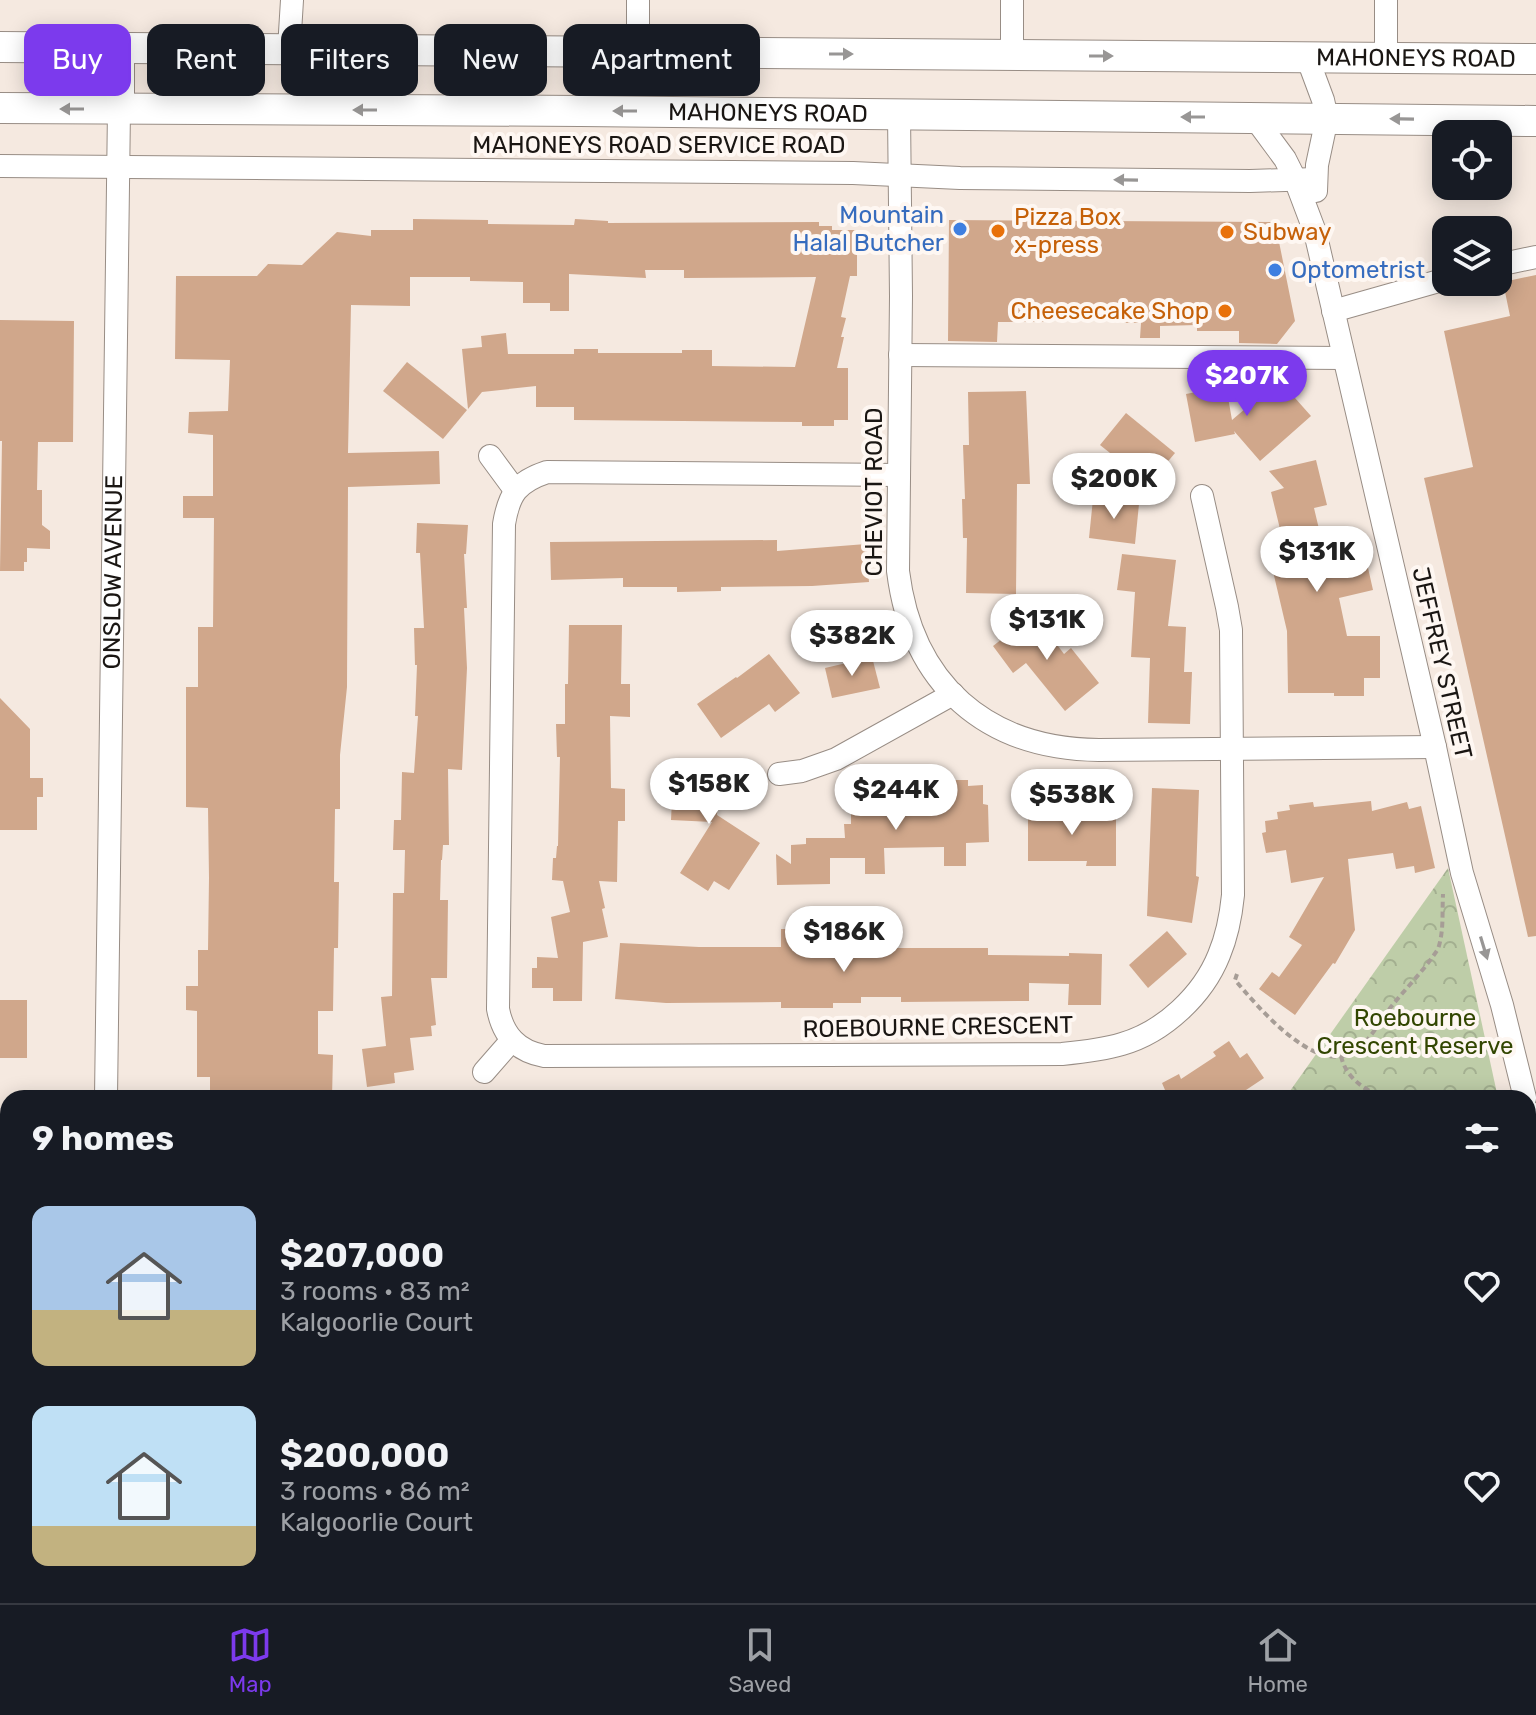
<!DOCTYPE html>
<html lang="en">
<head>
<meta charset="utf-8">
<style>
  body { margin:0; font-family:Rubik,sans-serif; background:#242831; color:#f1f3f6; height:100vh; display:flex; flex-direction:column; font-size:30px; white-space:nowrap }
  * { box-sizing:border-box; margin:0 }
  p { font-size:26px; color:#9ea1a6 }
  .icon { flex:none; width:44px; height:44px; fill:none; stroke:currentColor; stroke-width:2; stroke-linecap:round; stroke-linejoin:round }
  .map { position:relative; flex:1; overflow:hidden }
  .details { position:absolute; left:0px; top:1090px; width:1536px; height:514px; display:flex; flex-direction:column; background:#171b24; border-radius:24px 24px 0 0; box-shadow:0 4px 20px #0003 }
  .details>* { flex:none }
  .hud { position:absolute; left:24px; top:24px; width:800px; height:72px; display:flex; gap:16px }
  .tools { position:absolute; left:1432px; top:120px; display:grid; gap:16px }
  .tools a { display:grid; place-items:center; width:80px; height:80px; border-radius:16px; background:#171b24; box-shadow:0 4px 20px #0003; font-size:40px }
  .price { position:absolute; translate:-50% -68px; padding:0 18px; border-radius:28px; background:#fff; color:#222; font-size:26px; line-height:52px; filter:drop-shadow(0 2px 4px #0008) }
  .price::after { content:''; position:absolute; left:50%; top:48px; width:24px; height:18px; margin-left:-12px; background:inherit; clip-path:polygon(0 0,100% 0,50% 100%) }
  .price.current { background:#7c3aed; color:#fff }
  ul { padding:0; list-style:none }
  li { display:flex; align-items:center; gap:24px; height:200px; padding:0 32px }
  li span { display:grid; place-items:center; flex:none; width:224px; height:160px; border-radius:16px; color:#555 }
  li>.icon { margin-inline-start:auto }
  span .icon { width:96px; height:96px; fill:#fffc; stroke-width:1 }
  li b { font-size:34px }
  h2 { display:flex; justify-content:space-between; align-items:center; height:96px; padding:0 32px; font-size:34px }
  .pill { padding:0 28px; border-radius:16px; background:#171b24; box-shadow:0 4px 20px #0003; font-size:28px; line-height:72px }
  .pill.current { background:#7c3aed; color:#fff }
  .tabs { display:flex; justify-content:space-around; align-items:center; height:112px; border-top:2px solid #363941; background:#171b24; font-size:22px; color:#9ea1a6 }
  .tabs a { display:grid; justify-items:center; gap:4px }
  .tabs .current { color:#7c3aed }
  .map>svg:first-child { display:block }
</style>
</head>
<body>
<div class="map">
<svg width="1536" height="1603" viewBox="0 0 1536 1603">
  <defs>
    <pattern id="park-crowns" width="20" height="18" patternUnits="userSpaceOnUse" patternTransform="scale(2)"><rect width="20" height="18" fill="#becda8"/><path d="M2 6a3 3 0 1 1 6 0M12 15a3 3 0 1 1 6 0" fill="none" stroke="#a3af90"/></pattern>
    <pattern id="water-rules" width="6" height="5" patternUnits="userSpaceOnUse" patternTransform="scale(2)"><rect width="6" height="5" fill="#84afcb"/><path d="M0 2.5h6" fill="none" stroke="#6b8da4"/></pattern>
  </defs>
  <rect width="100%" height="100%" fill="#f5e9e0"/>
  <polygon fill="url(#park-crowns)" points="1448,868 1498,1098 1285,1098"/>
  <polygon fill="url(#water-rules)" stroke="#648194" stroke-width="2" points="1528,1462 1536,1467 1536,1603 1199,1603 1194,1596 1528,1596"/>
  <g fill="#d0a78b">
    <polygon points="413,219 488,220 488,224 574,225 575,219 608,221 608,223 819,222 819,226 832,226 832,230 857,230 857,276 850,276 841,317 846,318 841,337 844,337 837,368 848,368 848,420 834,420 834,426 802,426 802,422 574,420 574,407 536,407 536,386 482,392 468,409 462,349 482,347 481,336 506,333 508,354 574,354 574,349 598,349 598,353 682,353 682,350 712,350 712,366 795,367 816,277 684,278 684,270 645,270 646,278 569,274 569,311 550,311 550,303 523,303 523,282 470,281 470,277 410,277 410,306 351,305 348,453 439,451 440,484 348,487 347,687 340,755 340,809 335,809 334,882 339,882 338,948 334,948 333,1011 318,1011 318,1054 333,1055 332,1098 210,1098 210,1077 197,1077 197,1011 186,1010 186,986 198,986 198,950 208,950 209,878 208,808 186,807 186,687 198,687 198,627 213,627 214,518 183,518 183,496 213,496 213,435 188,433 189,412 228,411 230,360 175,359 176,276 257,276 268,264 302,265 337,232 371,236 371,230 413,230"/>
    <polygon points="949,220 1275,222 1295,321 1277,344 1239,343 1239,331 1197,331 1197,325 1160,326 1160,338 1140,338 1141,323 1122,323 1122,316 1084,316 1084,306 1045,306 1045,322 998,322 997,342 948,341"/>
    <polygon points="1536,275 1536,936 1528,937 1424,478 1473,467 1444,331 1510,316 1503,282"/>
    <polygon points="0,320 74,321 73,442 38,442 37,490 42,490 42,525 50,531 50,549 27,548 27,562 24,562 24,571 0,571 2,441 0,441"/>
    <polygon points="407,362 467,410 443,439 383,391"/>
    <polygon points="1279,380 1311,416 1260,461 1234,431 1235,434 1195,442 1186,394 1226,386 1232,420"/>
    <polygon points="1026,391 1030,484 1017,484 1016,594 966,593 967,538 963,538 962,499 965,499 963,445 969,445 968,392"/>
    <polygon points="1126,413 1175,453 1149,484 1100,445"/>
    <polygon points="1316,460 1327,505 1314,508 1328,567 1366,559 1373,590 1339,598 1347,636 1380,636 1380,678 1364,678 1364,696 1334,696 1334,693 1288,693 1287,631 1268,550 1275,548 1272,535 1281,533 1271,492 1284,488 1269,471"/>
    <polygon points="1093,499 1139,504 1135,544 1089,538"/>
    <polygon points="417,523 468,525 466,554 464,554 467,608 464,608 467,668 462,770 448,769 449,845 443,845 442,860 441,860 440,900 448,900 447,978 431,978 436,1025 431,1026 432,1036 410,1038 414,1070 394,1073 395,1083 367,1087 362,1049 386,1046 381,997 392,996 393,893 404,893 405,850 393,850 394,820 401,820 402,772 414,773 418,716 415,716 417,665 415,665 414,628 424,628 420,553 416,553"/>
    <polygon points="777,540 777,551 866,544 869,582 812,586 721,587 721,591 677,592 677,587 623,587 623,578 551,580 550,542"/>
    <polygon points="1122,554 1176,560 1168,626 1186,627 1184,672 1192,672 1190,724 1148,723 1150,658 1131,657 1135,592 1117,590"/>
    <polygon points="1029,618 1037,618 1064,654 1071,648 1099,683 1065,711 1026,663 1013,673 993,646"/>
    <polygon points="569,625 622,625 621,684 630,684 630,717 610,716 611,788 625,789 625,821 618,821 617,882 599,881 605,908 602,909 608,937 583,942 582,1001 553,1001 553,988 532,988 532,968 537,968 537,957 558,958 551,917 570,912 563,881 552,880 553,858 556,858 557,846 558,846 560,757 557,757 556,724 565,724 565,684 568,684"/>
    <polygon points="769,654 800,693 775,712 769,704 721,738 697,704 736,677 737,678"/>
    <polygon points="872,657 880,688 832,698 825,668"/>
    <polygon points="0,698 30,729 30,778 43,778 43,797 37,797 37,830 0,830"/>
    <polygon points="674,760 720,762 717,815 760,843 729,890 714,881 708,891 680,873 712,822 671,820"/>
    <polygon points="943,780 968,780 968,786 983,785 983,804 988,805 989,842 966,843 966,866 944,866 944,847 884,848 885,874 865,874 865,858 830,858 830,884 777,885 776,854 791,864 791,845 806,844 806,838 845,838 844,824 851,824 851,806 862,806 862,801 898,800 898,793 912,793 912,787 943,787"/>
    <polygon points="1152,788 1199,790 1196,876 1199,877 1192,923 1147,916"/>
    <polygon points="1371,801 1372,811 1407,802 1409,809 1421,806 1435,868 1415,873 1414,866 1396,869 1393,853 1348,859 1355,930 1335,964 1333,963 1295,1015 1259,989 1272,972 1279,977 1302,945 1289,937 1324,877 1291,883 1286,850 1266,853 1262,833 1266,832 1265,821 1278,819 1277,812 1290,810 1289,805 1313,802 1314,807"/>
    <polygon points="1028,808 1059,808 1059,812 1116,812 1116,866 1086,866 1087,861 1028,861"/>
    <polygon points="781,929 818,929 819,946 861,946 861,948 988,948 988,955 1069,956 1069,953 1102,954 1101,1005 1068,1005 1069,984 1029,983 1029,1001 901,1002 901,997 861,997 861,1003 833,1003 833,1008 781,1008 781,1002 666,1003 615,999 620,943 699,947 781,947"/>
    <polygon points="1167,931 1187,954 1148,988 1129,965"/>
    <rect x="0" y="1000" width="27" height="58"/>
    <polygon points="1229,1041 1240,1058 1247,1053 1264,1078 1234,1098 1153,1098 1165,1090 1162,1083 1179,1074 1181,1079 1216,1056 1213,1052"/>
  </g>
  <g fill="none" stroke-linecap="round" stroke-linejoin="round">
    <g stroke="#988d85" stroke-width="24">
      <g id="minor">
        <polyline points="1012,0 1012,55"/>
        <polyline points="1386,0 1386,58"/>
        <polyline points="289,49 292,0"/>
        <polyline points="638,52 638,0"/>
        <polyline points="1307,57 1323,100 1327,118 1317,165 1316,191"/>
        <path d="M899,114L901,296L898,571C912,684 986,749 1099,750L1435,747"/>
        <polyline points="1254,117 1285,159 1295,179 1315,232 1435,747 1462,873 1502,1005 1525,1098"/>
        <polyline points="0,166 853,173 960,178 1250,181 1316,179"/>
        <polyline points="1498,265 1536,257"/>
        <polyline points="1333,311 1446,279"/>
        <polyline points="900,355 1344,358"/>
        <polyline points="490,456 515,490"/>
        <path d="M898,475L547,472C517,482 509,494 504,524L498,1009C503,1035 517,1051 544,1056L1062,1054C1082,1052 1102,1050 1122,1044C1164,1032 1203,995 1219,955C1227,936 1231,915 1233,895L1231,630L1227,607L1202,496"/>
        <polyline points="779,774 802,771 836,759 953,694"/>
        <polyline points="484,1072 512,1040"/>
        <path id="s1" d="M106,1098L119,109"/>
        <polyline points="1528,1111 1536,1137"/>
      </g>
    </g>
    <g stroke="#988d85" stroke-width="32">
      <g id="major">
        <path id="s2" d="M0,47L1536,59"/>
        <path id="s3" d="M0,108L581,111L1536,121"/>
        <polyline points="119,109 119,47"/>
      </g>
    </g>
    <g stroke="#a69d96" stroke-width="4" stroke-dasharray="6 4" stroke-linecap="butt">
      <path d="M1237,974L1235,980C1257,1006 1312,1071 1349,1054C1367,1046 1376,1027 1387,1012C1403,991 1423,972 1438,949C1444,931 1442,914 1443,894"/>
      <path d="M1341,1056C1346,1078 1363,1088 1382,1098"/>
    </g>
    <use href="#minor" stroke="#fff" stroke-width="22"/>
    <use href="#major" stroke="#fff" stroke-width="30"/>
  </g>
  <defs><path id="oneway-solid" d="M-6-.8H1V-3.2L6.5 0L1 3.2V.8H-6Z" transform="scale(2)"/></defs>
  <g fill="#989695">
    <use href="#oneway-solid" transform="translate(841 54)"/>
    <use href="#oneway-solid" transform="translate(1101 56)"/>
    <use href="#oneway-solid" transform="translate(72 109) rotate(-180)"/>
    <use href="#oneway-solid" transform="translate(365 110) rotate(-180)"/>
    <use href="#oneway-solid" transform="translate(625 111) rotate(-180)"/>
    <use href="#oneway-solid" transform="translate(1193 117) rotate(-180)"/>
    <use href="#oneway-solid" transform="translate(1402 119) rotate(-179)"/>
    <use href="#oneway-solid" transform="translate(1126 180) rotate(-179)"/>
    <use href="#oneway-solid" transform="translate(1484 948) rotate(73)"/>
  </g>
  <g fill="#3f7fe0" stroke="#fef7f2" stroke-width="3">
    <circle cx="960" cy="229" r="8"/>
    <circle cx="1275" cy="270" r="8"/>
  </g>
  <g fill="#e8710a" stroke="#fef7f2" stroke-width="3">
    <circle cx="998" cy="231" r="8"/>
    <circle cx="1227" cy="232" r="8"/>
    <circle cx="1225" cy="311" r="8"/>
  </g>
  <g text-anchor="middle" stroke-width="8" stroke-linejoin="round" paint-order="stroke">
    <g font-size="24" fill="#1a1613" stroke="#fef7f2">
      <text dy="8" stroke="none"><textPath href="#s2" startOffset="1416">MAHONEYS ROAD</textPath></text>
      <text dy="8" stroke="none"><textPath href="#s3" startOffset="768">MAHONEYS ROAD</textPath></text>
      <text x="659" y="153">MAHONEYS ROAD SERVICE ROAD</text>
      <text transform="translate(874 492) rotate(-90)" y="8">CHEVIOT ROAD</text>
      <text dy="8" stroke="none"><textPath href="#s1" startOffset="526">ONSLOW AVENUE</textPath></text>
      <text transform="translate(1442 663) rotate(77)" y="8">JEFFREY STREET</text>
      <text transform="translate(938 1027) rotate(-1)" y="8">ROEBOURNE CRESCENT</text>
    </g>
    <g font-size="24" fill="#366cbe" stroke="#fef7f2" text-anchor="end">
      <text x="944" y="223">Mountain<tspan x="944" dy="28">Halal Butcher</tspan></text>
      <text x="1291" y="278" text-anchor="start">Optometrist</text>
    </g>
    <g font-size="24" fill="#c56008" stroke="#fef7f2" text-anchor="start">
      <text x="1014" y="225">Pizza Box<tspan x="1014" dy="28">x-press</tspan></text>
      <text x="1243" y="240">Subway</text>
      <text x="1209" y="319" text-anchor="end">Cheesecake Shop</text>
    </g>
    <g font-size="24" fill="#324601" stroke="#fef7f2">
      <text x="1415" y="1026">Roebourne<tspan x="1415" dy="28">Crescent Reserve</tspan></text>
    </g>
  </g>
</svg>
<div class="tools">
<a><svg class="icon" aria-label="locate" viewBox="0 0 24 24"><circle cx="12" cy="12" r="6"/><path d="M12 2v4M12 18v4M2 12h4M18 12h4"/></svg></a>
<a><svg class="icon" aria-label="layers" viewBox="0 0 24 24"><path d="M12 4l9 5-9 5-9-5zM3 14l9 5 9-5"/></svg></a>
</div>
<b class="price current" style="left:1247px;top:418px">$207K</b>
<b class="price" style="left:1114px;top:521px">$200K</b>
<b class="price" style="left:1317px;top:594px">$131K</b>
<b class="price" style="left:1047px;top:662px">$131K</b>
<b class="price" style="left:852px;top:678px">$382K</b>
<b class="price" style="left:709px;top:826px">$158K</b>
<b class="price" style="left:896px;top:832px">$244K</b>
<b class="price" style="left:1072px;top:837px">$538K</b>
<b class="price" style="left:844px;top:974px">$186K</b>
<div class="hud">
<a class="pill current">Buy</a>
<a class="pill">Rent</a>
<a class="pill">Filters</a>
<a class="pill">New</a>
<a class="pill">Apartment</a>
</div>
<section class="details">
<h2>9 homes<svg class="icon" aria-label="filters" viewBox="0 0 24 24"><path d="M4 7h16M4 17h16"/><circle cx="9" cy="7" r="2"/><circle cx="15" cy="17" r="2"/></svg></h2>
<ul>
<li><span style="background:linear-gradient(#a9c7e8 65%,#c2b280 0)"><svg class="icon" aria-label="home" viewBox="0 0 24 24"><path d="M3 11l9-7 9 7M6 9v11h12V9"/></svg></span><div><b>$207,000</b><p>3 rooms · 83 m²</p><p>Kalgoorlie Court</p></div><svg class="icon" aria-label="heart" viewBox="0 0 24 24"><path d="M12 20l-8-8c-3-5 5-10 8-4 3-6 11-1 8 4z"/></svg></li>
<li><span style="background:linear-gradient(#bfe0f5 75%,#c2b280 0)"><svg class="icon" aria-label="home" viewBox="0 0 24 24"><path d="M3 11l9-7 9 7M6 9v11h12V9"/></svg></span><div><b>$200,000</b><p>3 rooms · 86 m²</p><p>Kalgoorlie Court</p></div><svg class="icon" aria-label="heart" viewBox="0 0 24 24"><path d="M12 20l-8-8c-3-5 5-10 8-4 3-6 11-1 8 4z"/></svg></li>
</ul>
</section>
</div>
<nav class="tabs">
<a class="current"><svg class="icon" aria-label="map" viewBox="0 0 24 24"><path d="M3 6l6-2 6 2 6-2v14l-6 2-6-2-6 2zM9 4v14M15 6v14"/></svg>Map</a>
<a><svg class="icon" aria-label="saved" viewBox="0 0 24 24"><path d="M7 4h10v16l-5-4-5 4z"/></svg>Saved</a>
<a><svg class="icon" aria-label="home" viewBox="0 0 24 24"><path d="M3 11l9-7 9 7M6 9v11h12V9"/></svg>Home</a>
</nav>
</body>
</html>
